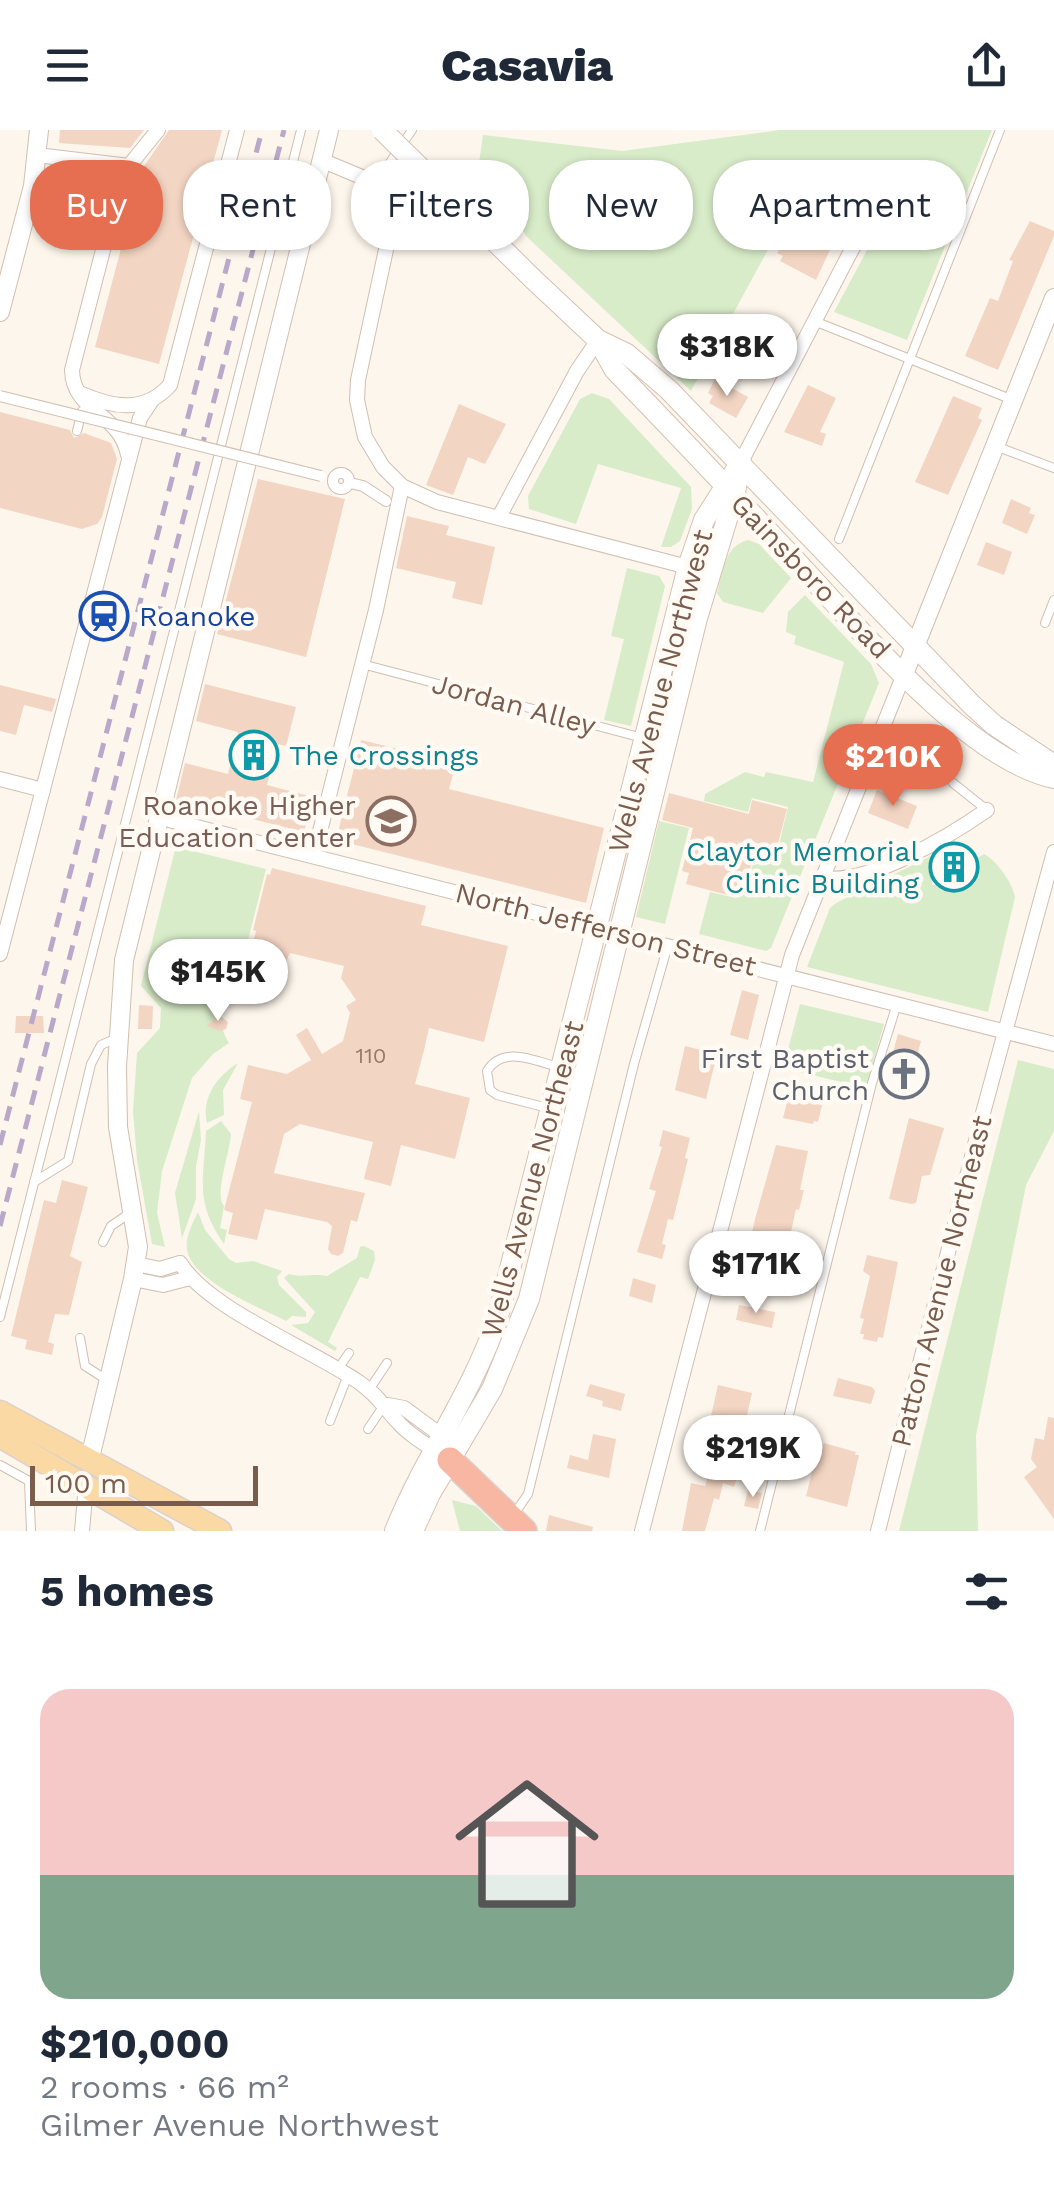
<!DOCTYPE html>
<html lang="en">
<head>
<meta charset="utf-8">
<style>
  body { margin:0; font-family:"Work Sans",sans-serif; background:#f6f6f7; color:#1f2937; height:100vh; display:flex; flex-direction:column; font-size:38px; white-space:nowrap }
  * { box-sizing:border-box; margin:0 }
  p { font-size:32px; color:#747a83 }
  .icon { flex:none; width:55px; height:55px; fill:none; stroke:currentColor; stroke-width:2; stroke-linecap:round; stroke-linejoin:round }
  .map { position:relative; height:1401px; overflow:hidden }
  .sheet { display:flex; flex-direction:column; background:#fff; flex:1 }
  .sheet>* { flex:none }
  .top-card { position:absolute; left:30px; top:30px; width:995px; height:90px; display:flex; gap:20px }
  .scale { position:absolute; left:30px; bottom:25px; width:228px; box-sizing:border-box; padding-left:10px; border:5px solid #7a5c4d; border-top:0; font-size:28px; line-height:35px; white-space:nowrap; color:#7a5c4d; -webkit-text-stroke:8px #fffaf3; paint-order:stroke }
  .price { position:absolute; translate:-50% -85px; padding:0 22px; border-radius:35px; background:#fff; color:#222; font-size:32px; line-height:65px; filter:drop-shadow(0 2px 5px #0008) }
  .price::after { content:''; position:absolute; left:50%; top:60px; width:30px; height:22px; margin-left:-15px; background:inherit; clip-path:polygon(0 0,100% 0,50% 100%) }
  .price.active { background:#e76f51; color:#fff }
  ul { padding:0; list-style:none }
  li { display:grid; align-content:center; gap:20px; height:530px; padding:0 40px }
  li span { display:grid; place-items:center; height:310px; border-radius:30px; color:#555 }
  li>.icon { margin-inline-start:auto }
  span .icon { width:180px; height:180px; fill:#fffc; stroke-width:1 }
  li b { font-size:42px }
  h2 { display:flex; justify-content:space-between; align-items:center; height:120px; padding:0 40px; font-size:42px }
  .pill { padding:0 35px; border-radius:40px; background:#fff; box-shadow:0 2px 8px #0004; font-size:35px; line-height:90px }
  .pill.active { background:#e76f51; color:#fff }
  header { display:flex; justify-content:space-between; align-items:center; height:130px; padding:0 40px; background:#fff; font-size:45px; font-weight:800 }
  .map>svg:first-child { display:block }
</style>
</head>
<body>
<header><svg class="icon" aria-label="menu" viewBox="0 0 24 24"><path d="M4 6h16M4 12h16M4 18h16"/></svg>Casavia<svg class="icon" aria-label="share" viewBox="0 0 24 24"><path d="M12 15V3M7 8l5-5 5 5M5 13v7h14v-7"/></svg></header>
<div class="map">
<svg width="1054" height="1401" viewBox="0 0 1054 1401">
  <rect width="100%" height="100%" fill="#fdf6ec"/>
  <g fill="#d8ecc9">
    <polygon points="780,0 992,0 907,210 834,182 890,77 813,37 691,261 527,107 479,33 483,5 622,21"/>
    <polygon points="592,263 609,269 691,357 692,379 680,411 671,417 661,417 681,358 598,334 576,394 529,379 528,366 580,269"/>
    <path d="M748,410L759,414L791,448L763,483L723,472L717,463C723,442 724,416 748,410Z"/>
    <polygon points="627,438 659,446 665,456 631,596 604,590 624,509 611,506"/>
    <polygon points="805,465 871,534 879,553 771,818 766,821 699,804 710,762 736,768 740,751 748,752 757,718 777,723 788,677 752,668 748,682 704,671 705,664 745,642 764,647 766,642 813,652 844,532 794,514 796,506 786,502 788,482"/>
    <polygon points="659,691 689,698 665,794 636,787"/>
    <path d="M180,718L266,739L245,822L260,826V828C233,844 209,883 229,913L213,924L192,948L162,1041L157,1083L165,1117L152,1114L137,1030L133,981L137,923L160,898L161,878L141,856L175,720Z"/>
    <path d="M984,724C997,731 1012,752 1015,767L988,882L807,837L830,778L836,773L933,725L932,755L975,753L976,729Z"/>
    <polygon points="800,874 884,894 866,958 783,938"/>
    <polygon points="1018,930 1054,939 1054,1001 1026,1055 976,1305 978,1401 899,1401"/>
    <path d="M238,933L223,960L224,985L207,993C201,968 217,946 238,933Z"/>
    <polygon points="199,981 201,1010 196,1036 196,1069 182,1108 175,1063"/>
    <path d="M221,991L231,1004C230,1023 214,1063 224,1076L220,1098L227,1100L224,1114C194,1071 204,1049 206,1001Z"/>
    <path d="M198,1082L205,1100L229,1129L236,1133L253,1131L282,1141L277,1147L279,1155L306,1182V1187L292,1186L286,1191C259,1177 191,1151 187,1119C185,1107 193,1093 198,1082Z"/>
    <path d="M364,1116L374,1121L375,1130L368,1149L360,1147L328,1212L337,1218L335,1221L291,1195L308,1193L315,1182L284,1148L289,1144C301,1148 314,1143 327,1146L357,1128L360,1117Z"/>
    <polygon points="452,1370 476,1376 502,1401 460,1401"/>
  </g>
  <g fill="#f3d5c3">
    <polygon points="60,0 144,0 130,18 59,13"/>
    <polygon points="169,0 222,0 159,234 95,217 142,39"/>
    <polygon points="1030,91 1054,101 1054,106 998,240 965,226 990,168 998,171 1013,131 1009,130"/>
    <polygon points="806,93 835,109 816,150 780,131 783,126 777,123 783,113 794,115"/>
    <polygon points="750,193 776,207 765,227 732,209 740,194 747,198"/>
    <polygon points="715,249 748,267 736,288 709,273 713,266 708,263"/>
    <polygon points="808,255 836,268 820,302 826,304 822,316 784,302"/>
    <polygon points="953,266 982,278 978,288 982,290 948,365 915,352"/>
    <polygon points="459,274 506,294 485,334 468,327 453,365 426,355"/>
    <polygon points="0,282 70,300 74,308 84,303 111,313 117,329 102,387 97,394 82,399 0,378"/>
    <polygon points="258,349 345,369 306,527 217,504"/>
    <polygon points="1011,369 1031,378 1029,383 1035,385 1027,404 1002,393"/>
    <polygon points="407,386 449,396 446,405 495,417 482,475 452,468 456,452 396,438"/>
    <polygon points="986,412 1012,422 1004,445 977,435"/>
    <polygon points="205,554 296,577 286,616 277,614 267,655 313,667 304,702 176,670 185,633 228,644 238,602 196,591"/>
    <polygon points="0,555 56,569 52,582 24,575 16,605 0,601"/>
    <polygon points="361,610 456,633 449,659 604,698 586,773 336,710"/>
    <polygon points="877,660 917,676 908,699 868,683"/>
    <polygon points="669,663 749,684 752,670 787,679 776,721 756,716 747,751 739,749 735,767 686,754 689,743 682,741 693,698 662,690"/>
    <polygon points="974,723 973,751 935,752 935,724"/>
    <polygon points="272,738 426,776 421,795 508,816 484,912 429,898 424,920 415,954 470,968 455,1029 401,1015 391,1056 364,1049 373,1012 300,994 284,1004 274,1043 365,1063 357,1092 351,1090 343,1123 338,1126 331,1124 328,1119 332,1096 327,1092 265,1079 257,1110 228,1104 233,1083 224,1080 252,972 240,969 248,935 287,944 311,930 296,905 307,898 322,924 343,911 350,883 346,876 356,870 341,848 344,836 290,823 285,833 273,836 264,828 263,816 253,814 256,801 253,800 267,744 270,745"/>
    <polygon points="742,860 759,865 748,910 730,905"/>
    <polygon points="139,875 153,876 152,899 138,899"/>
    <polygon points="219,885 228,892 226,899 220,901 206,896"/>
    <polygon points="16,886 43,886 44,903 15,903"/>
    <polygon points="898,904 921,911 910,951 887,945"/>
    <polygon points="685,916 717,924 706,969 675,960"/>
    <polygon points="789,964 819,970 818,974 822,975 818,992 814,991 813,994 783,988"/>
    <polygon points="909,988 944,998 930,1045 922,1046 916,1073 911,1074 889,1069"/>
    <polygon points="663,1000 690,1008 685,1028 688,1029 673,1090 668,1089 662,1114 666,1115 662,1129 637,1122 656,1061 649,1059 662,1017 659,1016"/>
    <polygon points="776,1015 808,1021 800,1060 804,1060 799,1080 796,1079 782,1142 748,1135 755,1108 751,1107 755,1089"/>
    <polygon points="62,1050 88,1057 70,1126 82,1132 69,1185 55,1184 48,1212 54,1214 52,1225 25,1219 27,1210 11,1206 44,1070 56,1073"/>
    <polygon points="867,1125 898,1132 883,1208 878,1207 877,1212 863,1209 864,1204 860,1204 864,1189 860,1188 870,1146 863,1141"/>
    <polygon points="633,1148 656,1155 652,1173 629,1166"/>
    <polygon points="739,1175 775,1182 772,1198 736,1190"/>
    <polygon points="838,1248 872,1257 875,1261 871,1274 833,1266"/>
    <polygon points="590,1254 625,1264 621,1281 602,1276 603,1271 586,1266"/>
    <polygon points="718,1255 752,1263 741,1311 747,1313 734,1357 723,1353 719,1370 714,1368 705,1401 682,1401 691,1353 705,1356 719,1309 707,1304"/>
    <polygon points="1048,1287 1054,1288 1054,1389 1024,1347 1037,1337 1031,1329 1035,1308 1044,1310"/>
    <polygon points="593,1304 616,1309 609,1348 567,1338 570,1325 588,1330"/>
    <polygon points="824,1313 856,1322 855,1325 859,1325 847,1377 806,1366 812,1342 784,1335 788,1319 820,1326"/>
    <polygon points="748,1360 762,1363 758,1379 744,1376"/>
    <polygon points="549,1385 593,1397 592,1401 546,1401"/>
  </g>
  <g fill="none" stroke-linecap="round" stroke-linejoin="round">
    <g stroke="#d1beb0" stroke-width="10">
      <g id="service">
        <polyline points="376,53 412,0"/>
        <polyline points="814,191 1013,270"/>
        <polyline points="77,301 82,281"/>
        <polyline points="998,317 1054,338"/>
        <polyline points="839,409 1000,0"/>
        <polyline points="1045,493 1054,470"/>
        <polyline points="362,534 643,608"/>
        <polyline points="953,653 987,680"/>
        <path d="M548,978L497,965L490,960L487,941C503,914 537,932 562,938L577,960"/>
        <polyline points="34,1052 68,1031 91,934 101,915 119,907"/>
        <polyline points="103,1112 111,1096 130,1083"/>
        <polyline points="0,1187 301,0"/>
        <polyline points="80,1208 85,1236 107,1250"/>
        <polyline points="338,1239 349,1223"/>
        <polyline points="369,1260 387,1233"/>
        <polyline points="330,1291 348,1245"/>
        <polyline points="368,1299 385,1274"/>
        <polyline points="0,1335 29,1351 31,1401"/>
        <polyline points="515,1383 528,1364 634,934 668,815"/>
        <polyline points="760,1401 872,953 897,874"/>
      </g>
    </g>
    <g stroke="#d1beb0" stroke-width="12">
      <g id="pedestrian">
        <circle cx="341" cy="351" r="8"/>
        <polyline points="350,353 363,356 386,371"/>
      </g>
    </g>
    <g stroke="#d1beb0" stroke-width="16">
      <g id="minor">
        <polyline points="37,25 129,36"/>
        <polyline points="321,30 376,53 391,73 393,87 358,250 357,270 365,307 383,337 402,356 437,372 688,437"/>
        <path d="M82,264C114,278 145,283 170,255L237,0"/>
        <path d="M128,325C120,282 73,283 72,240L119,58L129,36L158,0"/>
        <polyline points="741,332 874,77"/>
        <polyline points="499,387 577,241 598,210"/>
        <polyline points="0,649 43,660"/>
        <polyline points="157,687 1054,914"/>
        <polyline points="314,725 376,480 402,356"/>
        <path d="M823,748C869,755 948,707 987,680"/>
        <polyline points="0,824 140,288 152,270"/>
        <path d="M136,1134L160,1139L180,1133C209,1180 312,1219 360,1253C380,1267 383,1277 398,1292C409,1305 427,1315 442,1325"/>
        <polyline points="133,1149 163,1155 190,1148"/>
        <polyline points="388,1275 404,1278 442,1306"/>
        <polyline points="82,1401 86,1355"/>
        <polyline points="642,1401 792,825 904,544"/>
        <polyline points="878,1401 983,983 1054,722"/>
      </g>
    </g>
    <g stroke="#d1beb0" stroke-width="20">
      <g id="tertiary">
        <polyline points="0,182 33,56 39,0"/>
        <polyline points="904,544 1054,168"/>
        <polyline points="90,1328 133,1149 138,1117 118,997 117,937 124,830 329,0"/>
      </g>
    </g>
    <g stroke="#d6c0b0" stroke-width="22">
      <g id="secondary">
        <polyline points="532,148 598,210 627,224 669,260 972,575 994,595 1054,635"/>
        <path d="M598,210L614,239C671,298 727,357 783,417C846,483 965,630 1054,648"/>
        <path d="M395,1401C424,1328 471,1265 497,1190L688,437L704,390L741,332"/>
        <polyline points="413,1401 430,1364 492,1259 529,1169 697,488 734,366 740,338"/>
      </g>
    </g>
    <g stroke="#dad1cd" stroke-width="25">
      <g id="primary">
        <polyline points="0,1282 220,1401"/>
        <polyline points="0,1306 162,1401"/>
      </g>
    </g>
    <g stroke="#dad1cd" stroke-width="28">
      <polyline id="motorway" points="450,1330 524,1401"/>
    </g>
    <use href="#service" stroke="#fff" stroke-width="8"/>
    <use href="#pedestrian" stroke="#fff" stroke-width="10"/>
    <use href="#minor" stroke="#fff" stroke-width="14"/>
    <use href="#tertiary" stroke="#fff" stroke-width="18"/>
    <use href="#secondary" stroke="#fff" stroke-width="20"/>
    <use href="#primary" stroke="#fbd9a5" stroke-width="22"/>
    <use href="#motorway" stroke="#f7b7a3" stroke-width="25"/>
    <g stroke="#b9a8c9" stroke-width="5" stroke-dasharray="15 10" stroke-linecap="butt">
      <polyline points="0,1015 262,0"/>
      <polyline points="0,1096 284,0"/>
    </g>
    <g stroke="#d1beb0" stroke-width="12" stroke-linecap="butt">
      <polyline id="pedestrian-bridge" points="0,266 321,346"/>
    </g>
    <g stroke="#d6c0b0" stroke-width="22" stroke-linecap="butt">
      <polyline id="secondary-bridge" points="382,0 532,148"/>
    </g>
    <use href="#pedestrian-bridge" stroke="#fff" stroke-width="10"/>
    <use href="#secondary-bridge" stroke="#fff" stroke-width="20"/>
  </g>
  <defs>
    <g id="station-ring" transform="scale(2.5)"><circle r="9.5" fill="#fffaf3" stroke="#1a4fb4" stroke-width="1.5"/><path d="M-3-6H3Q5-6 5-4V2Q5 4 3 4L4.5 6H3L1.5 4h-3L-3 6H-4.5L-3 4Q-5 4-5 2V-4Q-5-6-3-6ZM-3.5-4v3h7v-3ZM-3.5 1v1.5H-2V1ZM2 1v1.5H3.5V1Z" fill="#1a4fb4"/></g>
    <g id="building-ring" transform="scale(2.5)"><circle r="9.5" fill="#fffaf3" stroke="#0f9aa8" stroke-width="1.5"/><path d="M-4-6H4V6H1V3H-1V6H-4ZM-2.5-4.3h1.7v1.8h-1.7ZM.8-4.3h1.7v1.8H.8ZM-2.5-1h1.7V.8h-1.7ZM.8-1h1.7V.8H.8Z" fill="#0f9aa8"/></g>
    <g id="university-ring" transform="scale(2.5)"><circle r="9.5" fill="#fffaf3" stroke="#8d6e63" stroke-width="1.5"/><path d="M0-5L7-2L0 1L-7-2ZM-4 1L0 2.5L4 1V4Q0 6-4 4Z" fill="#8d6e63"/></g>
    <g id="church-ring" transform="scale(2.5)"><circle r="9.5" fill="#fffaf3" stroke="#6b7280" stroke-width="1.5"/><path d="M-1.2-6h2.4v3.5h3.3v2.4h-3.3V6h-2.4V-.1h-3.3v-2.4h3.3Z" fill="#6b7280"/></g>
  </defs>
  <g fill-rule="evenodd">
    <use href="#station-ring" x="104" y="486"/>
    <use href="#building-ring" x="254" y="625"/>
    <use href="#university-ring" x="391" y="691"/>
    <use href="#building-ring" x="954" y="737"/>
    <use href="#church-ring" x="904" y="944"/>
  </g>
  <g text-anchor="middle" stroke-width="9" stroke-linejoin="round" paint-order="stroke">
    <g font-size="22" fill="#987a6a">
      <text x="371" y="933">110</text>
    </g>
    <g font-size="28" fill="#7a5c4d" stroke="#fffaf3">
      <text transform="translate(811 446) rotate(46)" y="10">Gainsboro Road</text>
      <text transform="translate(660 561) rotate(-75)" y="10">Wells Avenue Northwest</text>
      <text transform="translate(514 574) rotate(15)" y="10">Jordan Alley</text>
      <text transform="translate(606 799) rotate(14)" y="10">North Jefferson Street</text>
      <text transform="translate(532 1049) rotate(-75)" y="10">Wells Avenue Northeast</text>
      <text transform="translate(941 1151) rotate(-76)" y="10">Patton Avenue Northeast</text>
    </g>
    <g font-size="28" fill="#164399" stroke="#fffaf3" text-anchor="start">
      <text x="139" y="496">Roanoke</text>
    </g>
    <g font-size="28" fill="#0d838f" stroke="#fffaf3" text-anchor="start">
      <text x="289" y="635">The Crossings</text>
      <text x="919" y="731" text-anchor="end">Claytor Memorial<tspan x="919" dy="32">Clinic Building</tspan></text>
    </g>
    <g font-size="28" fill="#785e54" stroke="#fffaf3" text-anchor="end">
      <text x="356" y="685">Roanoke Higher<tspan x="356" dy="32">Education Center</tspan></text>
    </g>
    <g font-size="28" fill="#5b616d" stroke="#fffaf3" text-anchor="end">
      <text x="869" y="938">First Baptist<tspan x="869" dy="32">Church</tspan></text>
    </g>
  </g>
</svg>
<div class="scale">100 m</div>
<b class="price" style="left:727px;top:269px">$318K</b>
<b class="price active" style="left:893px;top:679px">$210K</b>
<b class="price" style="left:218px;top:894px">$145K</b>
<b class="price" style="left:756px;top:1186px">$171K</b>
<b class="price" style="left:753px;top:1370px">$219K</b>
<div class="top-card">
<a class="pill active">Buy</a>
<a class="pill">Rent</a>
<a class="pill">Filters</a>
<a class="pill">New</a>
<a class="pill">Apartment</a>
</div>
</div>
<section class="sheet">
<h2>5 homes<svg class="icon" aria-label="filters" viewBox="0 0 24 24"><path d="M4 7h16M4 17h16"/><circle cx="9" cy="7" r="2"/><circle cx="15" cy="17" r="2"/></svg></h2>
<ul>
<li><span style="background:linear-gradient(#f6c9c9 60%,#7fa58c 0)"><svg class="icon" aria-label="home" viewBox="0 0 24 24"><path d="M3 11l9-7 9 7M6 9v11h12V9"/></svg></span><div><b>$210,000</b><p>2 rooms · 66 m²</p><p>Gilmer Avenue Northwest</p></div></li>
</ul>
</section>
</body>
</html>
